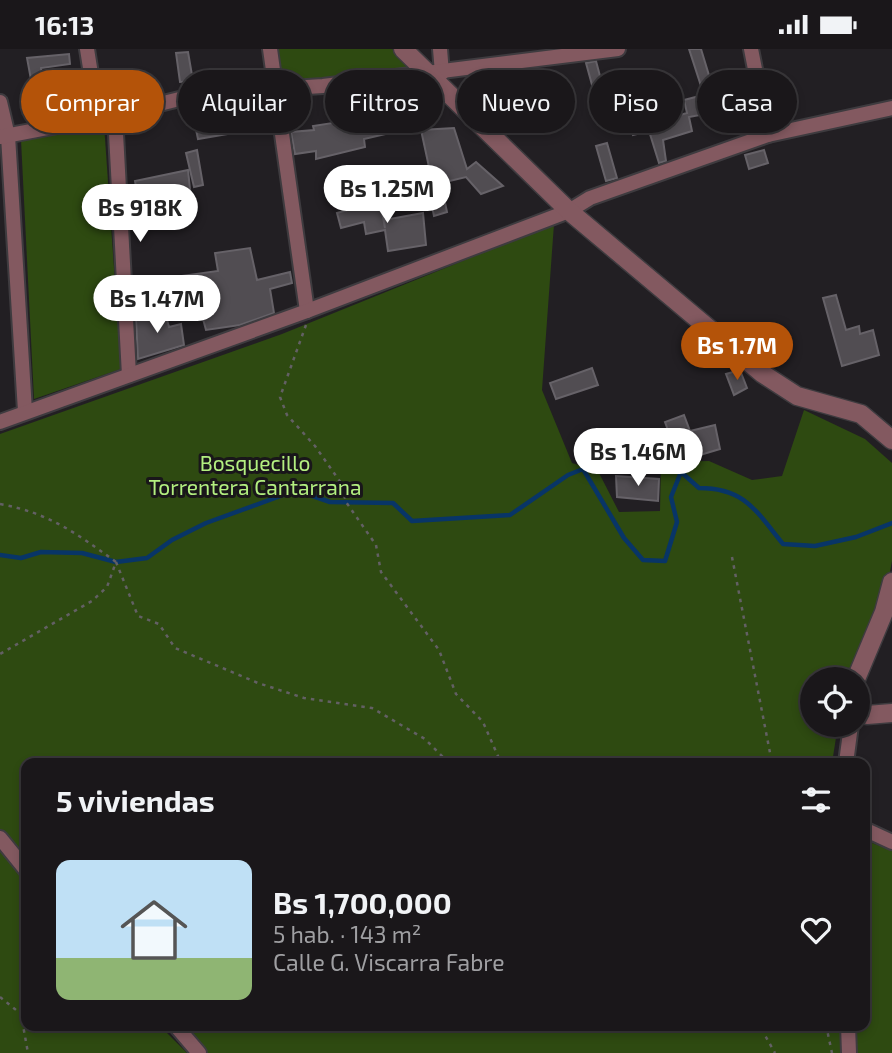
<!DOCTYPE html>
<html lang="es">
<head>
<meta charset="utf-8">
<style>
  body { margin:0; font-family:"Exo 2",sans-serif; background:#232023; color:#f1f3f6; height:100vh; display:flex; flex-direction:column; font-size:26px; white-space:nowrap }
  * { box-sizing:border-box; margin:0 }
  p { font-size:23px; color:#9f9fa2 }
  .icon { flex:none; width:38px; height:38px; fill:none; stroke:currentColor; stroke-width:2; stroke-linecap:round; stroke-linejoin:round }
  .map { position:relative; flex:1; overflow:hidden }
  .panel { position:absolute; left:21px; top:709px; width:849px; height:273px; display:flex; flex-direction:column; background:#1a171a; border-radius:14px; box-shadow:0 4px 10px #0003,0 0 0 2px #383639 }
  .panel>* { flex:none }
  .banner { position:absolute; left:21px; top:21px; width:850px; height:63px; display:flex; gap:14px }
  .controls { position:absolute; left:800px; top:618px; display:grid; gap:14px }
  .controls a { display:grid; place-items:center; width:70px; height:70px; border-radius:50%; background:#1a171a; box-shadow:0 4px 10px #0003,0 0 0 2px #383639; font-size:35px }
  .price { position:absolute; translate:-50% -60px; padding:0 16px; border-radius:24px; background:#fff; color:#222; font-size:23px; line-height:46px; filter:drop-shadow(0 2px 4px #0008) }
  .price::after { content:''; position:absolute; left:50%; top:42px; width:21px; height:16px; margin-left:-10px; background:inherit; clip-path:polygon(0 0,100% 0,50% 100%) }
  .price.selected { background:#b45309; color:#fff }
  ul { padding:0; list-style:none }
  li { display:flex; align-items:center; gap:21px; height:175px; padding:0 35px }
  li span { display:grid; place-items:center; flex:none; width:196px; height:140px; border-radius:14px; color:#555 }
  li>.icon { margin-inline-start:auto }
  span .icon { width:84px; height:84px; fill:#fffc; stroke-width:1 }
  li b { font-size:30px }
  h2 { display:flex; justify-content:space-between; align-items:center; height:84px; padding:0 35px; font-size:30px }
  .pill { padding:0 24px; border-radius:32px; background:#1a171a; box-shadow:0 4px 10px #0003,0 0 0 2px #383639; font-size:24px; line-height:63px }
  .pill.selected { background:#b45309; color:#fff }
  .status { display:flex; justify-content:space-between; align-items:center; height:49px; padding:0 35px; background:#1a171a; direction:ltr }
  .status svg { height:19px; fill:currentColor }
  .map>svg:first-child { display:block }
</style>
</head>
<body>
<div class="status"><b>16:13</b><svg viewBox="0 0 49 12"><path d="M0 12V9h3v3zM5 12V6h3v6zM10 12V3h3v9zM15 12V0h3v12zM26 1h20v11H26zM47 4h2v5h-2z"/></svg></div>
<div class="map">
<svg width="892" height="1004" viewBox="0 0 892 1004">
  <rect width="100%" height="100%" fill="#221f23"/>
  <g fill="#2e4a11">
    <polygon points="276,0 392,0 414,22 327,35 281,30"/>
    <polygon points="104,75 121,320 34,350 21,91"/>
    <polygon points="554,175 542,341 572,414 598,422 619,463 660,462 661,413 709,412 752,431 782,427 804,361 865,390 892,414 892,512 884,554 848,630 812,630 812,676 838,676 832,714 26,714 26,976 160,977 187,1004 0,1004 0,385 282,285"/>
    <polygon points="865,791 892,802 892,1004 207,1004 183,977 864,976"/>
  </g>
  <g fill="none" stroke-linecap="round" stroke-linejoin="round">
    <path stroke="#083567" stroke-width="4.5" d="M0,506L21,509L41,503L82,504L116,513L147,509L172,491L206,474L286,445L304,444L330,453L393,454L412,472L510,466L568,426L583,420L624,489L643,511L665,512L677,473L671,448L681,423L699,439C745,439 756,462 783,495L815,497L856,488L892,474"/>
  </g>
  <g fill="#514d52" stroke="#666268" stroke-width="2">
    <polygon points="689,0 701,0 711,33 701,37"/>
    <polygon points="188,3 193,32 180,33 176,4"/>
    <polygon points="69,5 70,15 41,19 45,45 34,47 27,9"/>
    <polygon points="596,12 609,61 626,57 629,67 655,60 658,72 687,64 684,51 711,44 716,63 689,68 692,82 663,91 666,112 659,114 649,82 633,86 629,68 603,76 586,14"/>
    <polygon points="222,57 228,85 198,90 192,61"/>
    <polygon points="401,58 403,81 364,90 365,98 316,110 316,102 295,105 291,83 314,81 313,77 333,74 333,69 368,66 367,60"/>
    <polygon points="454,79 467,120 476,113 503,137 481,145 466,128 441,134 447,163 434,167 427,134 432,132 421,81"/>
    <polygon points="607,94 617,129 606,132 596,97"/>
    <polygon points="197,101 203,136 194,138 186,104"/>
    <polygon points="764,101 768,114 749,120 745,106"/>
    <polygon points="188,121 191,150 155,156 150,142 137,144 135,132"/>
    <polygon points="380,152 385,179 384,171 423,164 426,196 388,202 385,181 366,185 364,173 341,179 337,164 351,160 350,156"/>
    <polygon points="250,199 257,231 290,223 292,234 270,240 274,264 240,276 206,281 200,259 191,261 181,227 218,222 215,204"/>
    <polygon points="836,246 846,281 859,277 860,285 873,281 879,306 842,317 823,249"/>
    <polygon points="165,263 169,278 181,275 184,296 138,310 136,270"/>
    <polygon points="592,319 598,336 556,350 550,334"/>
    <polygon points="740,321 747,339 734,346 726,325"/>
    <polygon points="684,366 690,382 715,376 720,400 700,406 692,388 673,395 665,373"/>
    <polygon points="616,427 659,430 658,452 617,448"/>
  </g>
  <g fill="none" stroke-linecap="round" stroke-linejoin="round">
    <g stroke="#3e3b3f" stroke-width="18">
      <g id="minor">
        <polyline points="87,0 98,69"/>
        <polyline points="270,0 307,262"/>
        <polyline points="440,0 442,24"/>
        <polyline points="751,0 768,86"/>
        <polyline points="0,53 8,87 25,362"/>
        <polyline points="115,66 129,326"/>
        <polyline points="0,88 115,66 244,34 275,40 323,37 618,0"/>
        <polyline points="0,373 307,262 569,162 590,149 768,86 892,59"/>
        <polyline points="846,714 851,676"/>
        <polyline points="864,780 892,793"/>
        <polyline points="0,789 26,821"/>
        <polyline points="175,976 199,1004"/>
        <polyline points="848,976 849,1004"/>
      </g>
    </g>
    <g stroke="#3e3b3f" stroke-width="21">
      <g id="tertiary">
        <polyline points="403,0 569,162 763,325 797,347 861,365 892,391"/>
        <polyline points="856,630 884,563 892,533"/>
        <polyline points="858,661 867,666 892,664"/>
      </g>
    </g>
    <g stroke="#636064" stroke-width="2.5" stroke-dasharray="3.5 5" stroke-linecap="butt">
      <polyline points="306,276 280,348 287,366 315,397 341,434 346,453 376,496 381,523 439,601 456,645 483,673 501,714"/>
      <path d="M0,455C49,464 76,484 116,513L107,538L92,552L0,605"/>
      <polyline points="732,508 772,714"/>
      <polyline points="116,513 138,567 159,575 175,599 258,634 304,649 372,659 425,690 449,714"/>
      <polyline points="0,948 21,965 28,1004"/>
      <polyline points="754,976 762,981 775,1004"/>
      <polyline points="826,976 832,1004"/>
    </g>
    <use href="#minor" stroke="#835960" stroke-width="14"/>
    <use href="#tertiary" stroke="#835960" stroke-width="18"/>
  </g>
  <g text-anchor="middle" stroke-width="6" stroke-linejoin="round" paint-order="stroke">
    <g font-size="21" fill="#b3ef80" stroke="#19161a">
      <text x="255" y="422">Bosquecillo<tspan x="255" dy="24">Torrentera Cantarrana</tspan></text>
    </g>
  </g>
</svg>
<div class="controls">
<a><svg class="icon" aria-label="locate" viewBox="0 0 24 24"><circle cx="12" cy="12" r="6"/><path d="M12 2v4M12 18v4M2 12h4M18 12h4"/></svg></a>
</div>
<b class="price" style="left:387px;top:176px">Bs 1.25M</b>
<b class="price" style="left:140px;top:195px">Bs 918K</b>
<b class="price" style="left:157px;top:286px">Bs 1.47M</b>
<b class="price selected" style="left:737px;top:333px">Bs 1.7M</b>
<b class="price" style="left:638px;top:439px">Bs 1.46M</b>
<div class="banner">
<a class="pill selected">Comprar</a>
<a class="pill">Alquilar</a>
<a class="pill">Filtros</a>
<a class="pill">Nuevo</a>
<a class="pill">Piso</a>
<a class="pill">Casa</a>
</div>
<section class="panel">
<h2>5 viviendas<svg class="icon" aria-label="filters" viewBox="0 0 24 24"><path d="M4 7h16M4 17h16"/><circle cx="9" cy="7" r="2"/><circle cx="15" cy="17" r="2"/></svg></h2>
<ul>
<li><span style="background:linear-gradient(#bfe0f5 70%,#8fb573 0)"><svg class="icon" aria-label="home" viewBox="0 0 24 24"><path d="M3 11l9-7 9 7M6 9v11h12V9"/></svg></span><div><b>Bs 1,700,000</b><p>5 hab. · 143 m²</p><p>Calle G. Viscarra Fabre</p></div><svg class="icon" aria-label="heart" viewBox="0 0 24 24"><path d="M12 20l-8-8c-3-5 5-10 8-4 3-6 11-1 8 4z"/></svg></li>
</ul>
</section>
</div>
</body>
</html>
